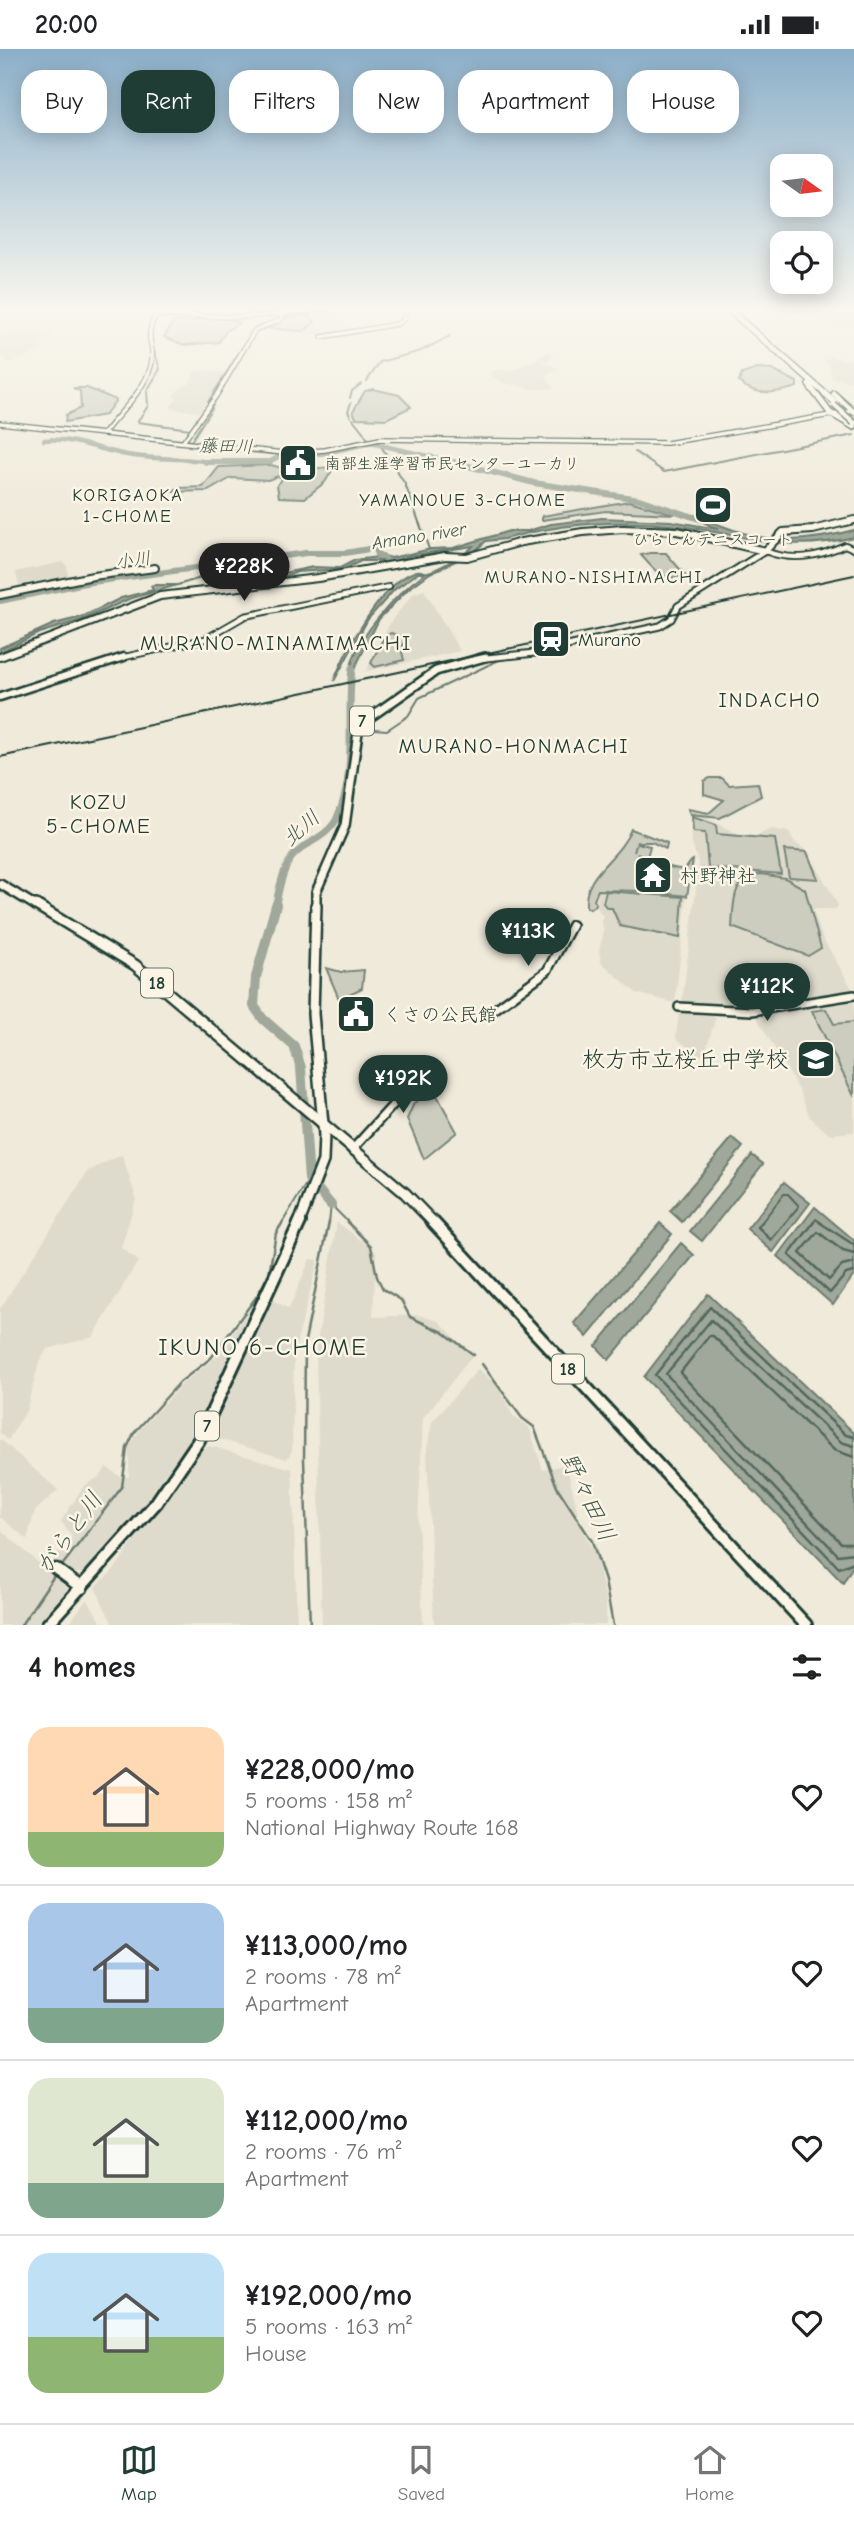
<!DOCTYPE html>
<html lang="en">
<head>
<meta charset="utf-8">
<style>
  body { margin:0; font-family:"Comic Neue","Klee One",sans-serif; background:#f6f6f6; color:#202124; height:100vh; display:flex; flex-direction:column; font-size:26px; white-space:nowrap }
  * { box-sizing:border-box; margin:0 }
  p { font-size:23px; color:#757577 }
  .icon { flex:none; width:38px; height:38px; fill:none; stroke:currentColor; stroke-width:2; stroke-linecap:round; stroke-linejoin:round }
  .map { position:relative; height:1576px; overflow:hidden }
  .drawer { display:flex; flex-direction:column; background:#fff; flex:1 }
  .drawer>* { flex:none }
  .guide { position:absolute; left:21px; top:21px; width:812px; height:63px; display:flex; gap:14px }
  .needle { width:46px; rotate:104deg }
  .buttons { position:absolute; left:770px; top:105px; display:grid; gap:14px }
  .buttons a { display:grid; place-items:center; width:63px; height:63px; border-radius:14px; background:#fff; box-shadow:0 4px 18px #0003; font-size:35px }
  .price { position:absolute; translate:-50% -60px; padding:0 16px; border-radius:24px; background:#1f3d34; color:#fff; font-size:23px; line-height:46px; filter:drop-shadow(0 2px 4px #0008) }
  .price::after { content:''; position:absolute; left:50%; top:42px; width:21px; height:16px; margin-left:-10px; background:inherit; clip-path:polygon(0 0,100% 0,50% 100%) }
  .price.current { background:#222; color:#fff }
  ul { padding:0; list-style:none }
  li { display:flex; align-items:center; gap:21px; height:175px; padding:0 28px }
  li+li { border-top:2px solid #e0e0e0 }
  li span { display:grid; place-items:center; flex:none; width:196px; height:140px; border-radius:21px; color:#555 }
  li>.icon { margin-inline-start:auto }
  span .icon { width:84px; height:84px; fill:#fffc; stroke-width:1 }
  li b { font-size:30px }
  h2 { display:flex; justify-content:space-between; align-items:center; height:84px; padding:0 28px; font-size:30px }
  .tag { padding:0 24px; border-radius:21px; background:#fff; box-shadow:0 4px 18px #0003; font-size:24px; line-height:63px }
  .tag.current { background:#1f3d34; color:#fff }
  .status { display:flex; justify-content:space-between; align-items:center; height:49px; padding:0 35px; background:#fff; direction:ltr }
  .status svg { height:19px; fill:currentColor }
  .tab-bar { display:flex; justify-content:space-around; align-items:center; height:98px; border-top:2px solid #e0e0e0; background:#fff; font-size:19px; color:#757577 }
  .tab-bar a { display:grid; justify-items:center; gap:4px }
  .tab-bar .current { color:#1f3d34 }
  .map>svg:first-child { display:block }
</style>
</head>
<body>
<div class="status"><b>20:00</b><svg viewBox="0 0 49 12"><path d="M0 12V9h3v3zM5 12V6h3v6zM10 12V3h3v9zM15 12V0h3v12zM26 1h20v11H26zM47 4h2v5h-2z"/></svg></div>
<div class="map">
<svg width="854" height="1576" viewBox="0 0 854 1576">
  <rect width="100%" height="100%" fill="#efeada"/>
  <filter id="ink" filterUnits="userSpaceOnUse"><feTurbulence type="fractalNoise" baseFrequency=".0143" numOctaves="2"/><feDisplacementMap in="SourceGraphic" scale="14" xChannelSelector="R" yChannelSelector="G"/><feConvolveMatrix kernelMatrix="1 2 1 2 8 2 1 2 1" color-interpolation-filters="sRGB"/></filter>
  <g filter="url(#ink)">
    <g fill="#dedbcc">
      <polygon points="854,260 854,278 824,278 800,266 811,261"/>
      <polygon points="336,261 353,283 324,287 260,281 284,268"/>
      <polygon points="16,284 51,284 52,286 35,297 43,300 10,314 0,305 0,287"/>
      <polygon points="548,304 554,306 543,314 559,319 546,327 554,340 531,340 501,333 490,326 493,321 513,321"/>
      <polygon points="830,308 854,311 854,333 832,330 830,318 824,312"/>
      <polygon points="195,321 229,324 202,364 170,359 177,349 173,348 179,340 190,334"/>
      <polygon points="63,513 67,517 68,527 19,537 16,523"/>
      <polygon points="424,541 460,602 366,622 391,572 413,545"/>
      <polygon points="691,766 705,768 739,786 756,787 771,780 789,783 793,792 808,803 838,856 836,860 813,860 822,888 854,943 748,958 719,959 682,954 699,816 692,794"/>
      <polygon points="599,838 687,845 675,954 636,944 601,913 599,901 604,883 601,871 604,869 596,857"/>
      <polygon points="854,953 854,1083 829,1085 810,1068 799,1041 756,967"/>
      <polygon points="679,962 716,968 704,1006 698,1006 676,989"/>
      <polygon points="122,1106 136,1149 121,1199 138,1212 93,1288 47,1300 39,1314 26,1362 8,1391 0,1384 0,1260 88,1122"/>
      <polygon points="337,1173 376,1203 373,1268 418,1266 439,1272 472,1307 423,1369 418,1472 423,1576 322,1576 316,1300"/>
      <polygon points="310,1210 318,1211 294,1304 292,1402 287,1410 205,1386 270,1250 289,1260"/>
      <polygon points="266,1238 197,1386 154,1448 83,1524 67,1524 55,1508 72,1488 61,1472 84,1437 101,1427 106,1418 121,1428 129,1428 129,1398 138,1383 182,1335 215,1309"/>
      <polygon points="478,1320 504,1342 501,1344 513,1367 529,1378 543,1421 566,1415 582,1481 595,1504 606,1551 606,1576 434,1576 427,1399 432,1373"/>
      <polygon points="0,1390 58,1441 35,1462 27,1490 0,1468"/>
      <polygon points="209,1397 292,1420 297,1576 113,1576 95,1538 114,1521 193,1407"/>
      <polygon points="0,1480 68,1540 36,1576 0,1576"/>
      <polygon points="87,1550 103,1576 68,1576"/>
    </g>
    <g fill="#cccdbf" stroke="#76857a" stroke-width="2">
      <polygon points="309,266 315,273 304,282 265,279 285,269"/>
      <polygon points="199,269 228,269 239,274 226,282 219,293 184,296 164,288 174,272 196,272"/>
      <path d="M757,320L772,321L797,333V338C777,344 756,348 739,333L742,325Z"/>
      <polygon points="73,339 87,339 116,351 105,366 65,373 66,366 81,359 80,342"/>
      <polygon points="373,340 399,346 411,358 386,370 356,369 353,362 365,342"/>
      <polygon points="271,416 289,421 334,418 325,433 305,449 279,448 277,436 283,429 278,427 268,431 231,429 208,442 171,443 179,439 203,438 219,418"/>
      <polygon points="629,452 675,465 606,462 542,471 542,467"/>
      <path d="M650,504H666L685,526C662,533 656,523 641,506Z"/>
      <polygon points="391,584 408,590 401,599 404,611 375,618 371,614 384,588"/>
      <polygon points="710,729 722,729 729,736 758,734 761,747 720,769 690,766 688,760 709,764 724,751 704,745 704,732"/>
      <polygon points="692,768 716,776 717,785 775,790 781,825 708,819 705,784 693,783"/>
      <path d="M631,780L667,794L666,800L652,793H637L634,803L637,794L650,797L647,808L637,804C645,809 678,824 686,819C689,816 690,812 693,811L687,847L642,842L598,841L594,851L596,855L590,860L586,858C583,824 619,811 631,780Z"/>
      <polygon points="784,801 807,803 818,830 789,828"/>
      <path d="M761,825L785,829L805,840L821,899L808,907L732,878C734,853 731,829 761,825Z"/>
      <polygon points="606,842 683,848 680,889 620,877 612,859 607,859 603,854"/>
      <polygon points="326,919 341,923 364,921 362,939 339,950"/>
      <polygon points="826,960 834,975 854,973 854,1047 812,962"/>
      <polygon points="434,1041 457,1083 424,1110 407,1070 414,1054"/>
    </g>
    <g fill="#9fa89a" stroke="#6c7d71" stroke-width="2">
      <path d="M694,466C758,492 786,499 854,481V488C784,505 746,486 679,477C620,470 561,474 504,490L486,492L473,504L430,524L407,541L379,570L350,629C348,595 397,544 425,524H418L394,541L368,570L334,632C344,603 383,531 417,522C423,521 422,524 428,523C437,521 468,504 473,497L409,507L395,512H361L344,520L297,523L280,530L246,532L230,527H208L129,550L82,571L39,584L0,603V599L54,575L82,568L121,549L153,541L151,537L153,536H178L213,525L249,531L313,518L340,519L355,511L378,508L376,504L391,509L431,500L453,499L509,482H528L551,475L602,469L671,472L718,480L692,468Z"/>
      <polygon points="732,1089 743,1098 682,1173 670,1162"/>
      <polygon points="752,1106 763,1115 702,1192 690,1182"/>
      <polygon points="784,1133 810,1154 773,1203 747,1180"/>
      <polygon points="815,1158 854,1191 854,1226 833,1256 778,1207"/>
      <polygon points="660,1174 672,1185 587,1288 574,1274"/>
      <polygon points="681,1194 694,1206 609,1311 596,1297"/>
      <polygon points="708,1245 854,1384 854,1515 843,1534 644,1328"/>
    </g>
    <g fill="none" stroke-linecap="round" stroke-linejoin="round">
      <g stroke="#52685d" stroke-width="2">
        <polyline points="761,1174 784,1145 788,1145 799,1157 785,1174"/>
        <polyline points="813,1174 816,1170 822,1174"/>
      </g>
      <g stroke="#52685d" stroke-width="2.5">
        <polyline points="762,1173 758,1178 771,1191 786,1173"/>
        <polyline points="814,1173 789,1206 830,1244 846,1225 854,1223"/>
        <polyline points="819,1173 854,1196"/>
        <polyline points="854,1205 843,1202 818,1183 800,1204 829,1231 842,1217 854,1214"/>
        <polyline points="854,1388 846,1386 710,1258 655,1326 839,1519 854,1513"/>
        <polyline points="854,1397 841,1393 711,1271 666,1325 838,1506 854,1504"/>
        <polyline points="854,1408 834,1401 713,1287 709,1287 680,1324 841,1494 854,1494"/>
      </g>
      <g stroke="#6c7d71" stroke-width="2">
        <polyline points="247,291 208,353 212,359 188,397 282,406"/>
        <polyline points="153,298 160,320 147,342 148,357 137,373 190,380"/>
        <polyline points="367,332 380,313 421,302 450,287"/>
        <polyline points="350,349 352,342 361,335"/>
        <polyline points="351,354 348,362 351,368"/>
        <polyline points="353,370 364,384"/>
        <polyline points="365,386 368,390"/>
        <polyline points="379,394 405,435 429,500"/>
        <polyline points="635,403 664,423 854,386"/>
        <polyline points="362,679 387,681 408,667 419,649 501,610"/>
        <polyline points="331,1156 349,1174"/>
        <polyline points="282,1174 309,1130"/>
        <polyline points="329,1174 331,1156"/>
      </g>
      <g stroke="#6c7d71" stroke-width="2.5">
        <polyline points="347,1173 371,1197 377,1228 383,1240 401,1251 410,1268 443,1283 474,1306"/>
        <polyline points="482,1315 522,1369 534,1378 557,1438 592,1492 605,1532 613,1576"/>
        <polyline points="61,1518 122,1438 127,1399 134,1384 180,1333 211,1309 257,1247 269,1225 276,1184 283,1173"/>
        <polyline points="21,1576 56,1524"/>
        <polyline points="310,1576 304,1411 305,1292 329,1173"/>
      </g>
      <g stroke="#9fa89a" stroke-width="4.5">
        <path d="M44,391C76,388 102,403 134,407C161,411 185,408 215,414"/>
        <polyline points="235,414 269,413 282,406 316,406 371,394 459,414"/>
      </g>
      <g stroke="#9fa89a" stroke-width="6">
        <polyline points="206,413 270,413"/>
        <polyline points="453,413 534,434 639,450 702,471"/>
        <polyline points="0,552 85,534 306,504 345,504 375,499 377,506 385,509"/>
      </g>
      <path stroke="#9fa89a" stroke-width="7" d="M275,858C279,842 282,820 293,807C306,793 328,788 337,769C358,723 346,667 352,619"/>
      <polyline stroke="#9fa89a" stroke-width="10" points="276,856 256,928 254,957 263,970 294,997 301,1019 309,1130 331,1156"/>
      <g stroke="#1f3d34" stroke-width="6">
        <g id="secondary-far4">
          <polyline points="155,266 247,268 330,260"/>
          <polyline points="322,288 397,275 403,271 406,260"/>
          <polyline points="0,374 284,404 325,401 380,390 667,394 854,362"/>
          <path d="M104,384C119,364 144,342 151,317C157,291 140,292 159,260"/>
          <polyline points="183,393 216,347 255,281 280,271 287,260"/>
        </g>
      </g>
      <g stroke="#1f3d34" stroke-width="8">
        <g id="secondary-far3">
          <path d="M765,502C793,513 818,508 845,496L854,500"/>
          <polyline points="116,610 205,590 245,567 389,538"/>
        </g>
      </g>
      <g stroke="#1f3d34" stroke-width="11">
        <polyline id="secondary-far2" points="0,648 124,608"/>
      </g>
      <g stroke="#1f3d34" stroke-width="12">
        <g id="secondary-far1">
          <polyline points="679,958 752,962 854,946"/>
          <polyline points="487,966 547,922 572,876"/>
          <polyline points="352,1101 420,1026 419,1020"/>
        </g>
      </g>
      <g stroke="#1f3d34" stroke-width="15">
        <polyline id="secondary" points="56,1520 82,1539"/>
      </g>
      <g stroke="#1f3d34" stroke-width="9">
        <polyline id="primary-far3" points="477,610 535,604 660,577 671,570 678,557 765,502"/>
      </g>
      <g stroke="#1f3d34" stroke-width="12">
        <g id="primary-far2">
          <polyline points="0,835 38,858"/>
          <polyline points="316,858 316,843 345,777 359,676 436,622 485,608"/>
        </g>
      </g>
      <g stroke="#1f3d34" stroke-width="14">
        <g id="primary-far1">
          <polyline points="36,856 135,916 405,1144 434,1174"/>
          <polyline points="299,1174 323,1112 324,1086 313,965 316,856"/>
        </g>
      </g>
      <g stroke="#1f3d34" stroke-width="16">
        <g id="primary">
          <polyline points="433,1173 806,1576"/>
          <polyline points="47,1576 156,1454 199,1391 300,1173"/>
        </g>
      </g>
      <g stroke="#1f3d34" stroke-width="8">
        <g id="highway-far1">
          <polyline points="728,260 837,355"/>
          <polyline points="809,336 830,364 854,378"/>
          <polyline points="834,345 854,363"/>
        </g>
      </g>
      <g stroke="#1f3d34" stroke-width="10">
        <g id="highway">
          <polyline points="0,546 93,527 155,519"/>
          <polyline points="0,608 160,547 318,529 445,507 467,508 521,493 583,483 623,480 677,482 765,502 783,483 813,481 854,471"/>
        </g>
      </g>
      <use href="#secondary-far4" stroke="#fcf5e5" stroke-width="3.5"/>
      <use href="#secondary-far3" stroke="#fcf5e5" stroke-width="4.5"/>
      <use href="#secondary-far2" stroke="#fcf5e5" stroke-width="6"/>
      <use href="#secondary-far1" stroke="#fcf5e5" stroke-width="7"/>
      <use href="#secondary" stroke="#fcf5e5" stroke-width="10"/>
      <use href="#primary-far3" stroke="#fcf5e5" stroke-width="5"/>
      <use href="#primary-far2" stroke="#fcf5e5" stroke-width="7"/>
      <use href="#primary-far1" stroke="#fcf5e5" stroke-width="9"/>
      <use href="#primary" stroke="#fcf5e5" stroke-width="10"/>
      <use href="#highway-far1" stroke="#fcf5e5" stroke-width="5"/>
      <use href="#highway" stroke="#fcf5e5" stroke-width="6"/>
      <polyline stroke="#1f3d34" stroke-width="2" points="0,708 854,526"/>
      <g stroke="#1f3d34" stroke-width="8" stroke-linecap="butt">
        <polyline id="highway-bridge" points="834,356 854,374"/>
      </g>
      <use href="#highway-bridge" stroke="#fcf5e5" stroke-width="5"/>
    </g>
  </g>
  <linearGradient id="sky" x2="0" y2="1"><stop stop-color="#8bafc9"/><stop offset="0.54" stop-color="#f8f6ee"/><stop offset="1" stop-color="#f8f6ee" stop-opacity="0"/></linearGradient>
  <rect width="854" height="481" fill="url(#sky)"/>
  <defs>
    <g id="civic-square" transform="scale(2.0125)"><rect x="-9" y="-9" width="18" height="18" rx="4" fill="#1f3d34" stroke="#fcf5e5"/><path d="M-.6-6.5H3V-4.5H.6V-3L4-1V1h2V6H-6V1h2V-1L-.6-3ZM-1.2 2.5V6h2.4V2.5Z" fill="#fff"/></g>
    <g id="stadium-square" transform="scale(2.0125)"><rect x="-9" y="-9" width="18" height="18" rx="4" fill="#1f3d34" stroke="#fcf5e5"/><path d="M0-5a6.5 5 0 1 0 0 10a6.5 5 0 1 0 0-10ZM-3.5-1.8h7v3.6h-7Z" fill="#fff"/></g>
    <g id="station-square" transform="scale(2.0125)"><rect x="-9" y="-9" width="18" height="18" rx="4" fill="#1f3d34" stroke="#fcf5e5"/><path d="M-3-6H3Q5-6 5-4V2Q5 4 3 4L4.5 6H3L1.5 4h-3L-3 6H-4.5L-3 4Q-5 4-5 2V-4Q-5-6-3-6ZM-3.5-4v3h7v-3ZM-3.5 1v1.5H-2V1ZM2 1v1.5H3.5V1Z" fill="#fff"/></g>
    <g id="temple-square" transform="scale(2.0125)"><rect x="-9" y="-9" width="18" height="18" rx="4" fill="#1f3d34" stroke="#fcf5e5"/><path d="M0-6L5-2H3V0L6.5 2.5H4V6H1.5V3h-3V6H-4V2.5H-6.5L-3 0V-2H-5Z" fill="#fff"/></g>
    <g id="school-square" transform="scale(2.0125)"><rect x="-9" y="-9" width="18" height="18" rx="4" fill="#1f3d34" stroke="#fcf5e5"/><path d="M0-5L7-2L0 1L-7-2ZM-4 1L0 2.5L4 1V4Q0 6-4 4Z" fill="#fff"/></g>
  </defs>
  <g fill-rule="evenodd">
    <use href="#civic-square" x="298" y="414"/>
    <use href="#stadium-square" x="713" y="456"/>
    <use href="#station-square" x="551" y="590"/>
    <use href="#temple-square" x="653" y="826"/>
    <use href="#civic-square" x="356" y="965"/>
    <use href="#school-square" x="816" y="1010"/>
  </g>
  <g text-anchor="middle" stroke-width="5" stroke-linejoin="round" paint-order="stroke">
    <g font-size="16" fill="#1f3d34" stroke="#fcf5e5" text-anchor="start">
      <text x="325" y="420">南部生涯学習市民センターユーカリ</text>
      <text x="713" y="496" text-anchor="middle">ひらしんテニスコート</text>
    </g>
    <g font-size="18" font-style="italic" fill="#455d53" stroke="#fcf5e5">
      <text transform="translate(226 397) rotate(1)" y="6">藤田川</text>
      <text transform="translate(419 487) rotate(-9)" y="6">Amano river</text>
      <text transform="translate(133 511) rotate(-8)" y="6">小川</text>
    </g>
    <g font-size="18" letter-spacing="2" fill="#1f3d34" stroke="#fcf5e5">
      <text x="128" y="452">KORIGAOKA<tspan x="128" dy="21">1-CHOME</tspan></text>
      <text x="463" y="457">YAMANOUE 3-CHOME</text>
      <text x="594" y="534">MURANO-NISHIMACHI</text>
    </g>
    <g fill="#fcf5e5" stroke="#617469" stroke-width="2">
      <rect x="350" y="657.5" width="24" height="29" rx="5"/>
      <rect x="141" y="919.5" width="32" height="29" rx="5"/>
      <rect x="552" y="1305.5" width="32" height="29" rx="5"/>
      <rect x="195" y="1362.5" width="24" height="29" rx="5"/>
    </g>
    <g font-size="18" font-weight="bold" fill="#1f3d34">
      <text x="362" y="678">7</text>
      <text x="157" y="940">18</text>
      <text x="568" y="1326">18</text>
      <text x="207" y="1383">7</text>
    </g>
    <g font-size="19" fill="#1f3d34" stroke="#fcf5e5" text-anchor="start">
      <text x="578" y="597">Murano</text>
      <text x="680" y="833">村野神社</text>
      <text x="383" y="972">くさの公民館</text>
    </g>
    <g font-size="21" letter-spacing="2" fill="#1f3d34" stroke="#fcf5e5">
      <text x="276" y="601">MURANO-MINAMIMACHI</text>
      <text x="770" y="658">INDACHO</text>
      <text x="514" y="704">MURANO-HONMACHI</text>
      <text x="99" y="760">KOZU<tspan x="99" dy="24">5-CHOME</tspan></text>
    </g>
    <g font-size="21" font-style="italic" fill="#455d53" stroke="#fcf5e5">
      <text transform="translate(301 779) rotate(-42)" y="7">北川</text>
    </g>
    <g font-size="23" fill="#1f3d34" stroke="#fcf5e5" text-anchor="end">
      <text x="789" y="1018">枚方市立桜丘中学校</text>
    </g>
    <g font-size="24" letter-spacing="2" fill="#1f3d34" stroke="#fcf5e5">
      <text x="263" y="1306">IKUNO 6-CHOME</text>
    </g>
    <g font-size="24" font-style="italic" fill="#455d53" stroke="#fcf5e5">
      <text transform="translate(588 1448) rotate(64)" y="8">野々田川</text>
      <text transform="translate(69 1484) rotate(-54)" y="8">がらと川</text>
    </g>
  </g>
</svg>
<div class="buttons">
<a><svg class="needle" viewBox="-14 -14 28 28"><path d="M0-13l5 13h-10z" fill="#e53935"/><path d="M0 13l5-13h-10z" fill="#757577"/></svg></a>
<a><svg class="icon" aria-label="locate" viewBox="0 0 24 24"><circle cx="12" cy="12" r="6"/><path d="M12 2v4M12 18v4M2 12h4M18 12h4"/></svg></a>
</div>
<b class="price current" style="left:244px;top:554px">¥228K</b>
<b class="price" style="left:528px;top:919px">¥113K</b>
<b class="price" style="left:767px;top:974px">¥112K</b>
<b class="price" style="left:403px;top:1066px">¥192K</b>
<div class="guide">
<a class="tag">Buy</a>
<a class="tag current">Rent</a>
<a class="tag">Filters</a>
<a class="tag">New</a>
<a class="tag">Apartment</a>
<a class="tag">House</a>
</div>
</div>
<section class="drawer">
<h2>4 homes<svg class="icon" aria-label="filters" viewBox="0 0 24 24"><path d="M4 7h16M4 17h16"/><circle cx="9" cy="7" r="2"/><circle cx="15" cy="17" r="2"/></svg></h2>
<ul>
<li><span style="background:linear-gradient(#ffd9b3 75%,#8fb573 0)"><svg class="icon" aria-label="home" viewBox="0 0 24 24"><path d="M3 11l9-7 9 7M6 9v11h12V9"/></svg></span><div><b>¥228,000/mo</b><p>5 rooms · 158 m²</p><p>National Highway Route 168</p></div><svg class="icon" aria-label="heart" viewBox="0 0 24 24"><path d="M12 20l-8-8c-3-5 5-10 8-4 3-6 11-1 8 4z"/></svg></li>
<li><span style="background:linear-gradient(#a9c7e8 75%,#7fa58c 0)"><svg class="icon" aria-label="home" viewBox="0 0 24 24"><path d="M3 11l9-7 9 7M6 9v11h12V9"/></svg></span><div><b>¥113,000/mo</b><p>2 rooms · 78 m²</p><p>Apartment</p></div><svg class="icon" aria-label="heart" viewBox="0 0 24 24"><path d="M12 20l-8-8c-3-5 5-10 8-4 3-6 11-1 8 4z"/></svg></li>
<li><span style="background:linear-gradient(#dfe7d0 75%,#7fa58c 0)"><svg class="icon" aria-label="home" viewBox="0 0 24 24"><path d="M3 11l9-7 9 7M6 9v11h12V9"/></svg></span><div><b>¥112,000/mo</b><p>2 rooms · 76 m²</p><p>Apartment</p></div><svg class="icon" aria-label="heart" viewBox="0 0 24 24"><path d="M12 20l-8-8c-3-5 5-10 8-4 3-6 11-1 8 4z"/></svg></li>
<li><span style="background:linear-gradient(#bfe0f5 60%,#8fb573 0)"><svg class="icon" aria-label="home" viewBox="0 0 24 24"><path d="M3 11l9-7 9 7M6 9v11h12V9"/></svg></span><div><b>¥192,000/mo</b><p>5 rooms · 163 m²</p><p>House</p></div><svg class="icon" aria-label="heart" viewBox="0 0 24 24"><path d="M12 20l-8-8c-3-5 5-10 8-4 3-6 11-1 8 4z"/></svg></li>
</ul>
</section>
<nav class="tab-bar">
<a class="current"><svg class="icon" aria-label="map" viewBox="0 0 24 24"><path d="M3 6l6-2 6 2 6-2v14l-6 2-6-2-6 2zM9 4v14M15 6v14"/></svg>Map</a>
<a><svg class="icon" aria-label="saved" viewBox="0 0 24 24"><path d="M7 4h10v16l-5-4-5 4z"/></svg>Saved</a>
<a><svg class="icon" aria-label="home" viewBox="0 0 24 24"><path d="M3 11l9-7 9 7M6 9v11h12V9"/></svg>Home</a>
</nav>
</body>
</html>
